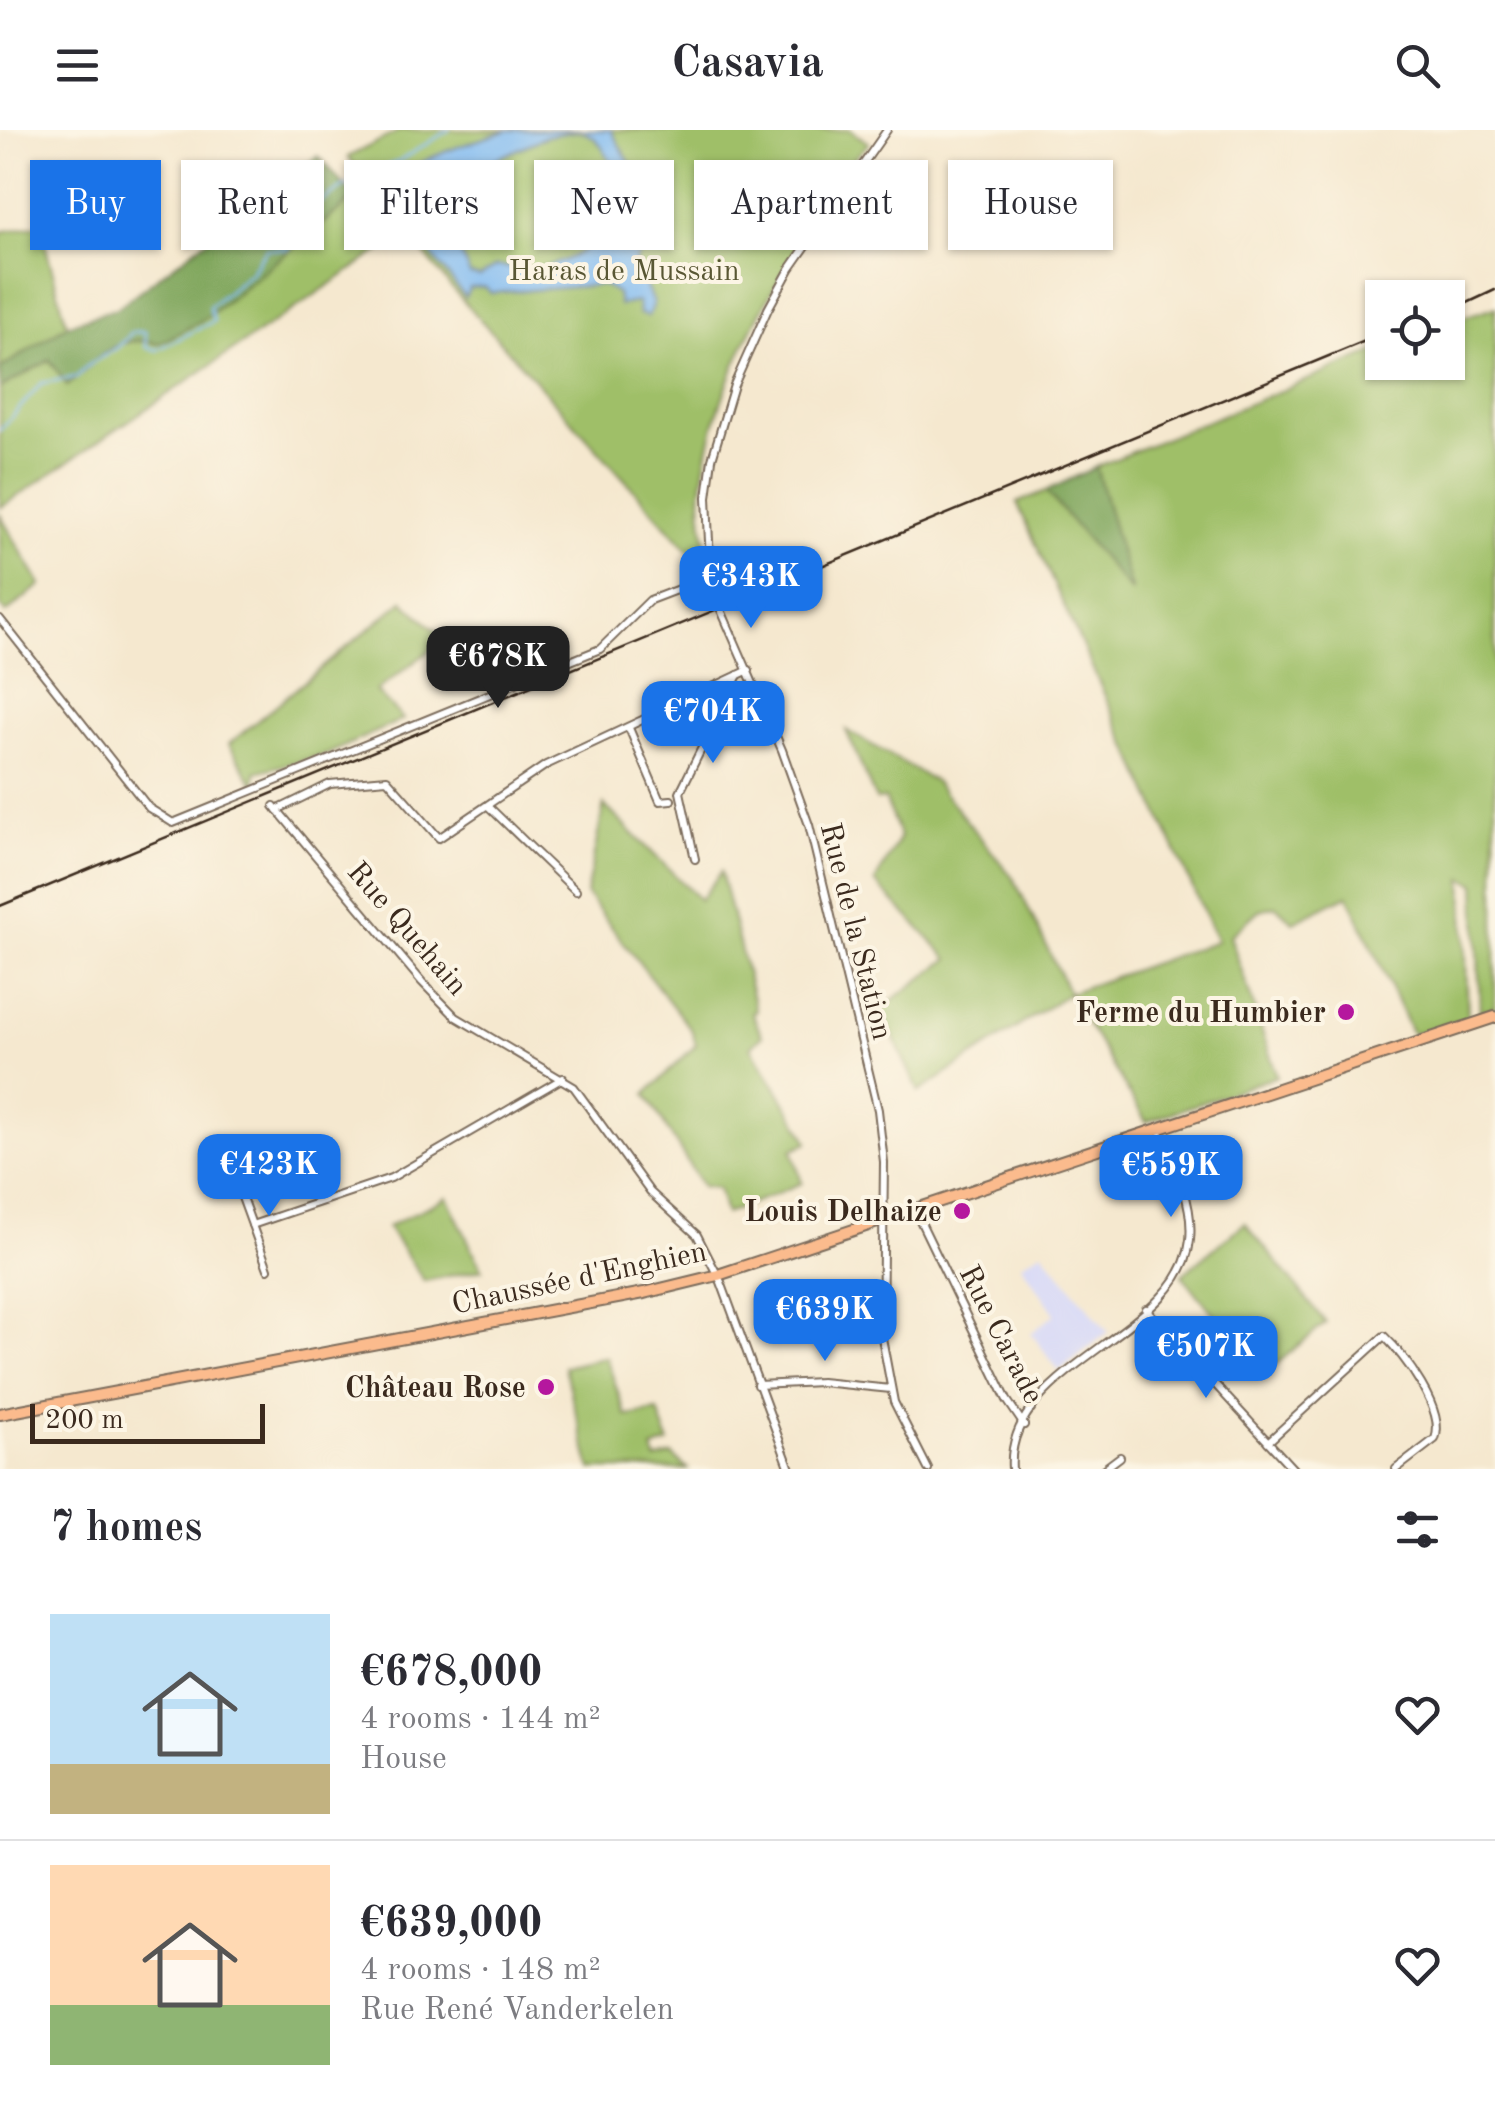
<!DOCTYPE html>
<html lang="en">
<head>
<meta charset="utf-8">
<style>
  body { margin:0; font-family:"Old Standard TT",serif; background:#f2f2f3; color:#2b2b33; height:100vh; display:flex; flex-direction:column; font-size:38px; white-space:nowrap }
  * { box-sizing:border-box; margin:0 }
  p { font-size:32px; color:#7c7c81 }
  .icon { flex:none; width:55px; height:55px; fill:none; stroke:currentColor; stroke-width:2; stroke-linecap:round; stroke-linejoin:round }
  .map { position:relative; height:1339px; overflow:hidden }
  .side { display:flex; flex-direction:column; background:#fff; flex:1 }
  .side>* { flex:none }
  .hud { position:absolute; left:30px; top:30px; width:1435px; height:90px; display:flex; gap:20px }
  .fabs { position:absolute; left:1365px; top:150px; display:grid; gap:20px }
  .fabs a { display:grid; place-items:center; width:100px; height:100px; border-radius:0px; background:#fff; box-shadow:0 2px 8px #0004; font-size:50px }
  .scale { position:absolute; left:30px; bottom:25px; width:235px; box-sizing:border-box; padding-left:10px; border:5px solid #3b2a1e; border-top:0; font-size:28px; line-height:35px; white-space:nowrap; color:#3b2a1e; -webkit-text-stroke:8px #fcf5e5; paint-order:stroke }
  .price { position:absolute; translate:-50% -85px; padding:0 22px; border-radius:20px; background:#1a73e8; color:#fff; font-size:32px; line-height:65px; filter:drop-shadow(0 2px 5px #0008) }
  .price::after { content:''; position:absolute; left:50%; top:60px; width:30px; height:22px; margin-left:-15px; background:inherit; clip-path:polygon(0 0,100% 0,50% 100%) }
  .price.on { background:#222; color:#fff }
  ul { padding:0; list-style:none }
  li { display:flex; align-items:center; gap:30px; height:250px; padding:0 50px }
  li+li { border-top:2px solid #e1e1e2 }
  li span { display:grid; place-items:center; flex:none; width:280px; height:200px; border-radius:0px; color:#555 }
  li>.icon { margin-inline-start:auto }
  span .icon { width:120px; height:120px; fill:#fffc; stroke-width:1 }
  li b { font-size:42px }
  h2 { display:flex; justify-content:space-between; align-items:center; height:120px; padding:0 50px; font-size:42px }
  .pill { padding:0 35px; border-radius:0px; background:#fff; box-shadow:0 2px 8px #0004; font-size:35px; line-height:90px }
  .pill.on { background:#1a73e8; color:#fff }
  header { display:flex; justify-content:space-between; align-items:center; height:130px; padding:0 50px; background:#fff; font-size:45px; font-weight:600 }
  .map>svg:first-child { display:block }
</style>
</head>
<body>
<header><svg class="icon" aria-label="menu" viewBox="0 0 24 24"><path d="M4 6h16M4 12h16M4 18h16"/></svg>Casavia<svg class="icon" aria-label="search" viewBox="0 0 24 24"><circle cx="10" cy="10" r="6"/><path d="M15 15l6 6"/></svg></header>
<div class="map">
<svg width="1495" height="1339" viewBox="0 0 1495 1339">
  <rect width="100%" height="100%" fill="#fcf5e5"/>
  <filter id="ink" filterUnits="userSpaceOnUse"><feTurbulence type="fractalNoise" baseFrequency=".01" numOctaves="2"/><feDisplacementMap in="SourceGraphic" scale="20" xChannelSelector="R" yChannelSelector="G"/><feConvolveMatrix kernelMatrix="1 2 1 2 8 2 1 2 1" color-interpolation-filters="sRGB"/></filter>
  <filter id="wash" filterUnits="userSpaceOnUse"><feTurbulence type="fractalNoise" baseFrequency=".0048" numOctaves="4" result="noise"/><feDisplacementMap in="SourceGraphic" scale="40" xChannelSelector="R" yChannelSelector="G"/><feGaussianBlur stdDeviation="2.25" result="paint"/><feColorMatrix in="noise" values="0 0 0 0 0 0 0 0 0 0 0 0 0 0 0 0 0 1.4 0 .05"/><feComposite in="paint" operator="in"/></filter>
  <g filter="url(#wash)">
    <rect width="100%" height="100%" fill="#f5e8cf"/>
    <polygon fill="#d6d8f8" points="1042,1121 1108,1202 1059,1241 1031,1203 1055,1184 1021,1134"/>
    <g fill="#9fbf67" stroke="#6d7442" stroke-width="2.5">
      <path d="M401,0H850L869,13L847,36L848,44C781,143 717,234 702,357C699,376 704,399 706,419L692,424L449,155L348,27Z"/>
      <path d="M355,67L394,111L0,378V258L51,229L68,255C98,229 116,201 159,214L206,188Z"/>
      <polygon points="40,95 67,195 0,239 0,102"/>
      <polygon points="1495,177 1495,877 1480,882 1476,754 1463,748 1468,889 1412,904 1348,765 1293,792 1276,776 1259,780 1230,806 1277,946 1146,992 1069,863 919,962 880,879 949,829 875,752 900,707 885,669 876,670 846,600 934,651 1014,749 1069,863 1217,811 1017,373 1046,361 1130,460 1096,337 1382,219 1382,232 1448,232 1448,192"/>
      <polygon points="0,385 41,455 6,483 0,476"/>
      <polygon points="403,471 445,509 376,561 403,589 328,624 256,642 255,656 229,614"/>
      <path d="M604,675L700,770L721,742L756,881L752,883L762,906L751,917C760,933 807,1005 808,1012L792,1020L802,1053L725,1084L718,1058L702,1056L646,964L696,915L692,901L586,764Z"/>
      <polygon points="447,1067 482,1139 424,1151 387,1097"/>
      <polygon points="1245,1093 1326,1193 1263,1245 1182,1145"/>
      <polygon points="606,1227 626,1286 658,1281 669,1313 653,1319 656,1330 672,1325 688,1339 591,1339 564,1237"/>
    </g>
    <g fill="#7fa65c" stroke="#5d683d" stroke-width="2.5">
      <path d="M318,26L355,67L206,188L159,214C116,201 98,230 67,256L50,230L0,258V239L67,195L117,178Z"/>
      <polygon points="1096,337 1132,463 1046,361"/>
    </g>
    <path fill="#81bbf2" stroke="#5e7288" stroke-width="2.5" fill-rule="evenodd" d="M508,0H611C626,31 657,64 649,103C647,114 639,122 635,132L653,173L648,186L639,184L638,172L619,175L617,163L602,155L491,163L485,157L470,158L465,167L386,67C403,28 470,14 508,0ZM577,1C593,3 598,11 606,23C641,80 599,123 544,137C528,141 512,137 496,136L480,147L470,145L440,77L441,54L547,6Z"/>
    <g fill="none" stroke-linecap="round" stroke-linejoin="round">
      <g stroke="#81bbf2" stroke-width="2.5">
        <polyline points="356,51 399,31 449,0"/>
        <path d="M0,300L42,253L77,247C93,225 115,227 132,202H145L146,217L157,220L214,191L209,177L251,142L266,119H289L291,100L308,103L316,90L314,76L348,54"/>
      </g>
    </g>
  </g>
  <g filter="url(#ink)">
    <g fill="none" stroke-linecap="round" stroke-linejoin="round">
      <g stroke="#7c6c5c" stroke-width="10">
        <g id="minor">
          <polyline points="887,0 790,139 768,179 734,255 712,329 707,367 711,457 782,620 809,695 878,980 884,1032 882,1208 894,1272 928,1339"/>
          <polyline points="0,489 149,678 173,693 600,519 650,470 710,447"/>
          <polyline points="629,598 660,671 671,670"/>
          <polyline points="274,676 422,852 456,887 574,957 650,1062 697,1105 721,1152 790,1339"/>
          <polyline points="488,676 576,761"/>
          <polyline points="277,680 330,654 387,649 439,708 546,635 749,540"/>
          <polyline points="695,729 680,662 738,545"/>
          <polyline points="236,1051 268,1139"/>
          <polyline points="915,1080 1007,1270 1024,1295"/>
          <polyline points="252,1095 391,1048 563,948"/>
          <polyline points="1146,1179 1293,1339"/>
          <polyline points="757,1255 821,1252 891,1259"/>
          <path d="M1268,1312L1384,1206C1404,1225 1446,1281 1435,1309L1396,1339"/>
          <path d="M1012,1339C1004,1236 1181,1204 1190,1110C1194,1071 1174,1033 1159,1000"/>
          <polyline points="1104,1339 1120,1327"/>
        </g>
      </g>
      <g stroke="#7c6c5c" stroke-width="14">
        <polyline id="primary" points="0,1284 644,1163 718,1145 1495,887"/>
      </g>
      <use href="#minor" stroke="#fff" stroke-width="6"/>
      <use href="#primary" stroke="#fbbb8d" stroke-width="10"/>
      <g stroke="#3b2a1e" stroke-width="2.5">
        <polyline points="1448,182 1495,160"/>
        <polyline points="0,776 1382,204"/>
      </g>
    </g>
  </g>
  <g fill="#b5179e" stroke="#fcf5e5" stroke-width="4">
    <circle cx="1346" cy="882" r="10"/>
    <circle cx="962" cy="1081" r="10"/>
    <circle cx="546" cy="1257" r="10"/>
  </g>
  <g text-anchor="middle" stroke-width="8" stroke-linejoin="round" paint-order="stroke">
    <g font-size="30" fill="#595734" stroke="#fcf5e5">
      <text x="624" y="150">Haras de Mussain</text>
    </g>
    <g font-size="30" fill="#3b2a1e" stroke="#fcf5e5">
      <text transform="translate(408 798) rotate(49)" y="10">Rue Quehain</text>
      <text transform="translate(857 801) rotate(76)" y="10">Rue de la Station</text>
      <text transform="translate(579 1147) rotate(-12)" y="10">Chaussée d'Enghien</text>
      <text transform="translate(1002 1204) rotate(63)" y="10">Rue Carade</text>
    </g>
    <g font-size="30" font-weight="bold" fill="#3b2a1e" stroke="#fcf5e5" text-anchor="end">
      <text x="1326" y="892">Ferme du Humbier</text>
      <text x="942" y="1091">Louis Delhaize</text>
      <text x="526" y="1267">Château Rose</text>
    </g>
  </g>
</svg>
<div class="fabs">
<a><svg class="icon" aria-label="locate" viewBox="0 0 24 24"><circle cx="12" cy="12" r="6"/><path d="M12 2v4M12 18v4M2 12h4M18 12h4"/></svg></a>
</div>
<div class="scale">200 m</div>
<b class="price" style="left:751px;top:501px">€343K</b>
<b class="price on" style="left:498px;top:581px">€678K</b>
<b class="price" style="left:713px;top:636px">€704K</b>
<b class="price" style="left:269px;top:1089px">€423K</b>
<b class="price" style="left:1171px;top:1090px">€559K</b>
<b class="price" style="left:825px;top:1234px">€639K</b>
<b class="price" style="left:1206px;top:1271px">€507K</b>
<div class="hud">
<a class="pill on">Buy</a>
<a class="pill">Rent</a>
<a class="pill">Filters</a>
<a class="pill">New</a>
<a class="pill">Apartment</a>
<a class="pill">House</a>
</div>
</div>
<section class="side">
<h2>7 homes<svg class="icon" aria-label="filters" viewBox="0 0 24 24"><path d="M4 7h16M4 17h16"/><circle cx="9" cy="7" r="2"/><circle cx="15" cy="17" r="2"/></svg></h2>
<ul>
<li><span style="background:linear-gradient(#bfe0f5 75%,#c2b280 0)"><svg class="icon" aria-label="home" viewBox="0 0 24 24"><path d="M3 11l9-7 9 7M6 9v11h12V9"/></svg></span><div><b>€678,000</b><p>4 rooms · 144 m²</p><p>House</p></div><svg class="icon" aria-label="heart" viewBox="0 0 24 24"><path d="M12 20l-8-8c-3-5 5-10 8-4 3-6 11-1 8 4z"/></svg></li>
<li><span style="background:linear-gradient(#ffd9b3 70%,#8fb573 0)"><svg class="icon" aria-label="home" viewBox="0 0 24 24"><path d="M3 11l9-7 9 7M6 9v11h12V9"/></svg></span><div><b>€639,000</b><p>4 rooms · 148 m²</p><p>Rue René Vanderkelen</p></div><svg class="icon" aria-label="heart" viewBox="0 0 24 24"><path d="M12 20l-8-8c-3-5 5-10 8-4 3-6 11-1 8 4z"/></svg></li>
</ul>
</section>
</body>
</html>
